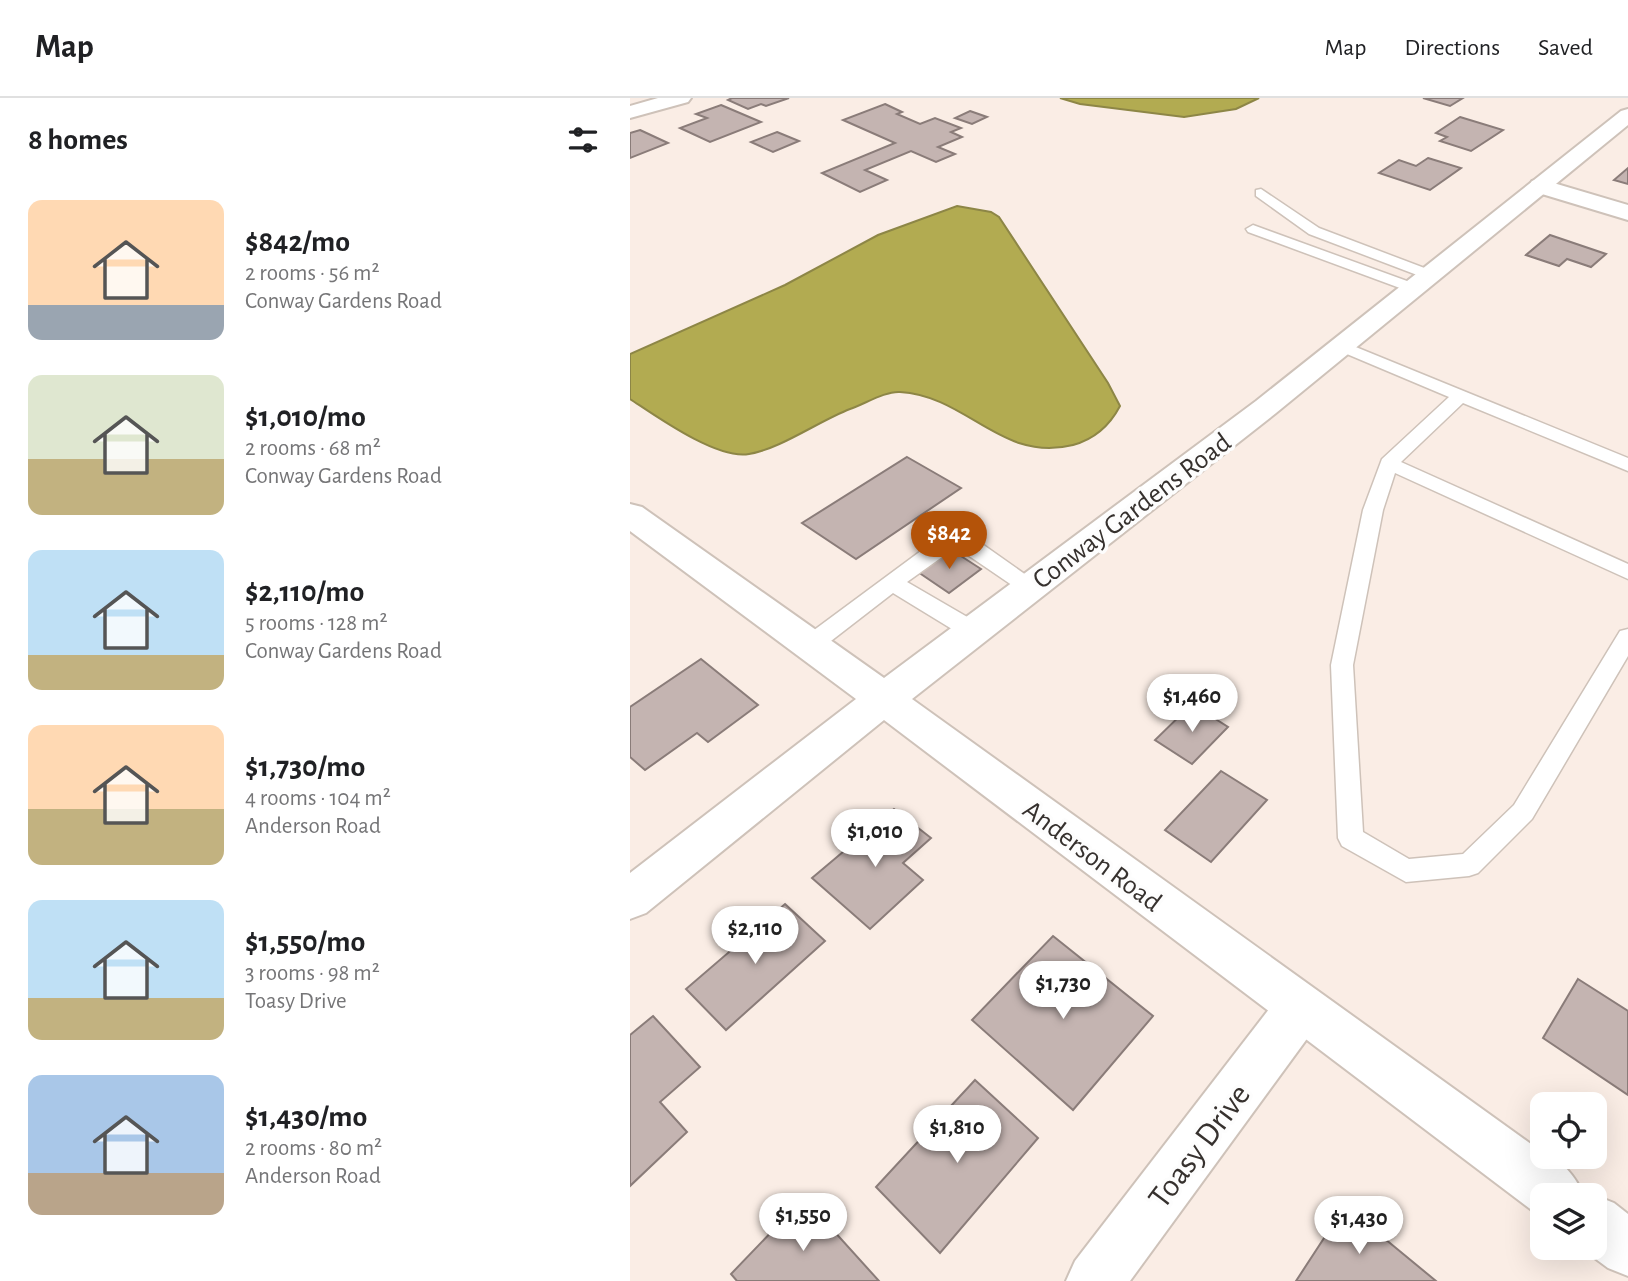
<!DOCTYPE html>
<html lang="en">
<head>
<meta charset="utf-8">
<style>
  body { margin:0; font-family:"Alegreya Sans",sans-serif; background:#f6f6f6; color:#202124; height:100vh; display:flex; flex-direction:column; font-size:26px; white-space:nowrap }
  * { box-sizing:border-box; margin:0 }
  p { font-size:23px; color:#757577 }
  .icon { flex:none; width:38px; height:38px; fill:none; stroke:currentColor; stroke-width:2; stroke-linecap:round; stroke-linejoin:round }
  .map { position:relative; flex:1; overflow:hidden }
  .drawer { display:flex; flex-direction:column; background:#fff; width:630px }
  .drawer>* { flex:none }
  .controls { position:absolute; left:900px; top:994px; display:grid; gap:14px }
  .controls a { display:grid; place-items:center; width:77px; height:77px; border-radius:14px; background:#fff; box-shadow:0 7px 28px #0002; font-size:35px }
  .price { position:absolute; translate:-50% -60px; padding:0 16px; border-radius:24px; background:#fff; color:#222; font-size:23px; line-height:46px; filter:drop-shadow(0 2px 4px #0008) }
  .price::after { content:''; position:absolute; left:50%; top:42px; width:21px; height:16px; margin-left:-10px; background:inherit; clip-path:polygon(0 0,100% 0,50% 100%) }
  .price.on { background:#b45309; color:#fff }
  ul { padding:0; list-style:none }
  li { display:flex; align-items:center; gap:21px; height:175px; padding:0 28px }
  li span { display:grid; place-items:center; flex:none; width:196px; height:140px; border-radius:14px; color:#555 }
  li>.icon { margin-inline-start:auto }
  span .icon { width:84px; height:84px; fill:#fffc; stroke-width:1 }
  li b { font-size:30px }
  h2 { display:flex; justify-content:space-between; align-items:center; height:84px; padding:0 28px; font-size:30px }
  header { display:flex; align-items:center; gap:42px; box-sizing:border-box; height:98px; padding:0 35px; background:#fff; border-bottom:2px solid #e0e0e0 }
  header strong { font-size:33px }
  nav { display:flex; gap:38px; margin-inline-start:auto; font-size:24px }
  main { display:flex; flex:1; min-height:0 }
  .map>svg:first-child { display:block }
</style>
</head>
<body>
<header>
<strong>Map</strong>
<nav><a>Map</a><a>Directions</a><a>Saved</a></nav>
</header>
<main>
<section class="drawer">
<h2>8 homes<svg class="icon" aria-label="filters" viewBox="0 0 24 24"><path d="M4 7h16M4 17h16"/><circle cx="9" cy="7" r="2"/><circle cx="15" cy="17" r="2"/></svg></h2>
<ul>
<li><span style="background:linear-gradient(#ffd9b3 75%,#9aa5b1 0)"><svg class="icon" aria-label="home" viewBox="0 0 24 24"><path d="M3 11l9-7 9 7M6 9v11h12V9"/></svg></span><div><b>$842/mo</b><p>2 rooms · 56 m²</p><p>Conway Gardens Road</p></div></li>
<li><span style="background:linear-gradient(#dfe7d0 60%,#c2b280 0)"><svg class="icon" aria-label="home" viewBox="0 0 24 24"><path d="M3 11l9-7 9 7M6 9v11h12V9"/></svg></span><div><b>$1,010/mo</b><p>2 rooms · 68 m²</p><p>Conway Gardens Road</p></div></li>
<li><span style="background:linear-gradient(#bfe0f5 75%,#c2b280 0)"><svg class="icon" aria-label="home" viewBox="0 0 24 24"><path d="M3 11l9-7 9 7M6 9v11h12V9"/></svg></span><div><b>$2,110/mo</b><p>5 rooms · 128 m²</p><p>Conway Gardens Road</p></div></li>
<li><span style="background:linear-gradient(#ffd9b3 60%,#c2b280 0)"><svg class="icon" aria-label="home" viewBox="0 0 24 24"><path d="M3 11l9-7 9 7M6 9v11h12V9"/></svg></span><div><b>$1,730/mo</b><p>4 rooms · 104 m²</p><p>Anderson Road</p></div></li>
<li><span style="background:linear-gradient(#bfe0f5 70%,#c2b280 0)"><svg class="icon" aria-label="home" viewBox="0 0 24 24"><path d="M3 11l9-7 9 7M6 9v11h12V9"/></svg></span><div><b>$1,550/mo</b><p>3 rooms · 98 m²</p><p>Toasy Drive</p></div></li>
<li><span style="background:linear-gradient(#a9c7e8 70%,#b9a48a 0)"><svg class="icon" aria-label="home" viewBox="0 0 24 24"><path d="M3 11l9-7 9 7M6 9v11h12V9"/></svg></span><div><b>$1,430/mo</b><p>2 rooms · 80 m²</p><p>Anderson Road</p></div></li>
</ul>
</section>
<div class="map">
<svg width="998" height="1183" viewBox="0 0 998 1183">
  <rect width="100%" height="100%" fill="#faede5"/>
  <g fill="#b2ab51" stroke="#8d8646" stroke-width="2">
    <polygon points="430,0 629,0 606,11 554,19 450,6"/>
    <path d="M327,108L361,114L369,119L478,285L490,308C480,327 465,341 443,347C371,365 338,298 270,294C255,293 235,306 220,311C189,323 150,351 119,356C87,362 26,318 0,301V256L155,187L248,137Z"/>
  </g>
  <g fill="#c4b4b1" stroke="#8a7c79" stroke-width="2">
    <polygon points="102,0 159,0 136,8 131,6 118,11 98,2"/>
    <polygon points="793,0 833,0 820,8"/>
    <polygon points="255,6 272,14 267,16 290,26 305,20 331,30 321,34 332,39 308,49 325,56 306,64 281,53 235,72 257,82 230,94 192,75 265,45 213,22"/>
    <polygon points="91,7 131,24 80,44 50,30 77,20 66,16"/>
    <polygon points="340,13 357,19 342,26 325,20"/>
    <polygon points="830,19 873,32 841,53 810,43 817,39 806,35"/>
    <polygon points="10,32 38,45 0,60 0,35"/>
    <polygon points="147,34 169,43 143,54 121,44"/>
    <polygon points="798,60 831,70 800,92 749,75 769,62 786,68"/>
    <polygon points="998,70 998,86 984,82"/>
    <polygon points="920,137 976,156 961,169 937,161 929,168 896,157"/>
    <polygon points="277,359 331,390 226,461 172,425"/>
    <polygon points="320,451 351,471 319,495 288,474"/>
    <polygon points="71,561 128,607 78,644 67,635 15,672 0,659 0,609"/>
    <polygon points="562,606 598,629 562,666 525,642"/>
    <polygon points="591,673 637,702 581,764 535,732"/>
    <polygon points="264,711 301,740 273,765 293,782 240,831 182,780"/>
    <polygon points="155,806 195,843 96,932 56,891"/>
    <polygon points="423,838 523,918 443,1012 342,922"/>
    <polygon points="948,881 998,913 998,997 913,940"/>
    <polygon points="23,918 70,969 30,1004 57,1034 0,1088 0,937"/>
    <polygon points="345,982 408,1040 310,1155 246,1089"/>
    <polygon points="174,1100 249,1183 107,1183 101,1176"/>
    <polygon points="715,1108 806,1183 666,1183"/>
  </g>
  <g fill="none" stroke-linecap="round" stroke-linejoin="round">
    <g stroke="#cec2b9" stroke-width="3">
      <g id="service">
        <polygon points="631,91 689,130 805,174 808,177 800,182 795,180 679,136 626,98 626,92"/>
        <polygon points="623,127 788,187 791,190 783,195 778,193 618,134 616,131"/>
        <polygon points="711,243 998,360 998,373 833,305 771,364 998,466 998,481 765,375 753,412 723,567 733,734 779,761 833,756 884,707 990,533 998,531 998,558 902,721 848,775 839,778 776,784 712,748 708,740 701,567 733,412 752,361 819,299 705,251 703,248"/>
        <polygon points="324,435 345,441 406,484 409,489 406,494 399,496 392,494 326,449 277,484 351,527 354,533 351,539 343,541 335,539 263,495 188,553 180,555 172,553 169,547 172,541 299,447"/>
      </g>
    </g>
    <g stroke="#cec2b9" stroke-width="4">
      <g id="minor">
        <polygon points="28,0 61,0 58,4 0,20 0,8"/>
        <polygon points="910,81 998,107 998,122 902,93 899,88 902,83"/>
        <polygon points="670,887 687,893 694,910 687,927 500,1183 436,1183 445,1163 653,893"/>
      </g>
    </g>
    <g stroke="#cec2b9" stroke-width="4">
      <g id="tertiary">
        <path d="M998,11V27L646,315L282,601L912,1054V1059C932,1059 947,1081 953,1097H912V1118L907,1116L254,622L16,815L0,821V775L226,601L0,433V406L12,409L254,580L626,303L991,13Z"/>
        <polygon points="964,1097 984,1105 998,1116 998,1178 978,1170 951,1150 964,1150"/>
      </g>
    </g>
    <use href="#service" fill="#fff" fill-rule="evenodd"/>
    <use href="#minor" fill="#fff" fill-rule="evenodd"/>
    <use href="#tertiary" fill="#fff" fill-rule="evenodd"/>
  </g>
  <g text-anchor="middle" stroke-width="7" stroke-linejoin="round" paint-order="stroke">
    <g font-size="28" fill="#36312e" stroke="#fdfdfd">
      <text transform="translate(501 412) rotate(-37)" y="10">Conway Gardens Road</text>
      <text transform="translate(463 757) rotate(37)" y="10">Anderson Road</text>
    </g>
    <g font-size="33" fill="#36312e" stroke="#fdfdfd">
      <text transform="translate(568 1047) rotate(-53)" y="12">Toasy Drive</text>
    </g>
  </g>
</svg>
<div class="controls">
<a><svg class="icon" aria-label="locate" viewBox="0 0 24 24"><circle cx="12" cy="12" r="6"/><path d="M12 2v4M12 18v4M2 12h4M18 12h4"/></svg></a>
<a><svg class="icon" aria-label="layers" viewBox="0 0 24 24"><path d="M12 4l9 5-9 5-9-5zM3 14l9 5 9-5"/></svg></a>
</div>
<b class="price on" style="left:319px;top:473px">$842</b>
<b class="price" style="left:562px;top:636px">$1,460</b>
<b class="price" style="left:245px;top:771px">$1,010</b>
<b class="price" style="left:125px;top:868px">$2,110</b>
<b class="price" style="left:433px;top:923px">$1,730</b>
<b class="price" style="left:327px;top:1067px">$1,810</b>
<b class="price" style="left:173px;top:1155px">$1,550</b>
<b class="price" style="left:729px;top:1158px">$1,430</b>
</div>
</main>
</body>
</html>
